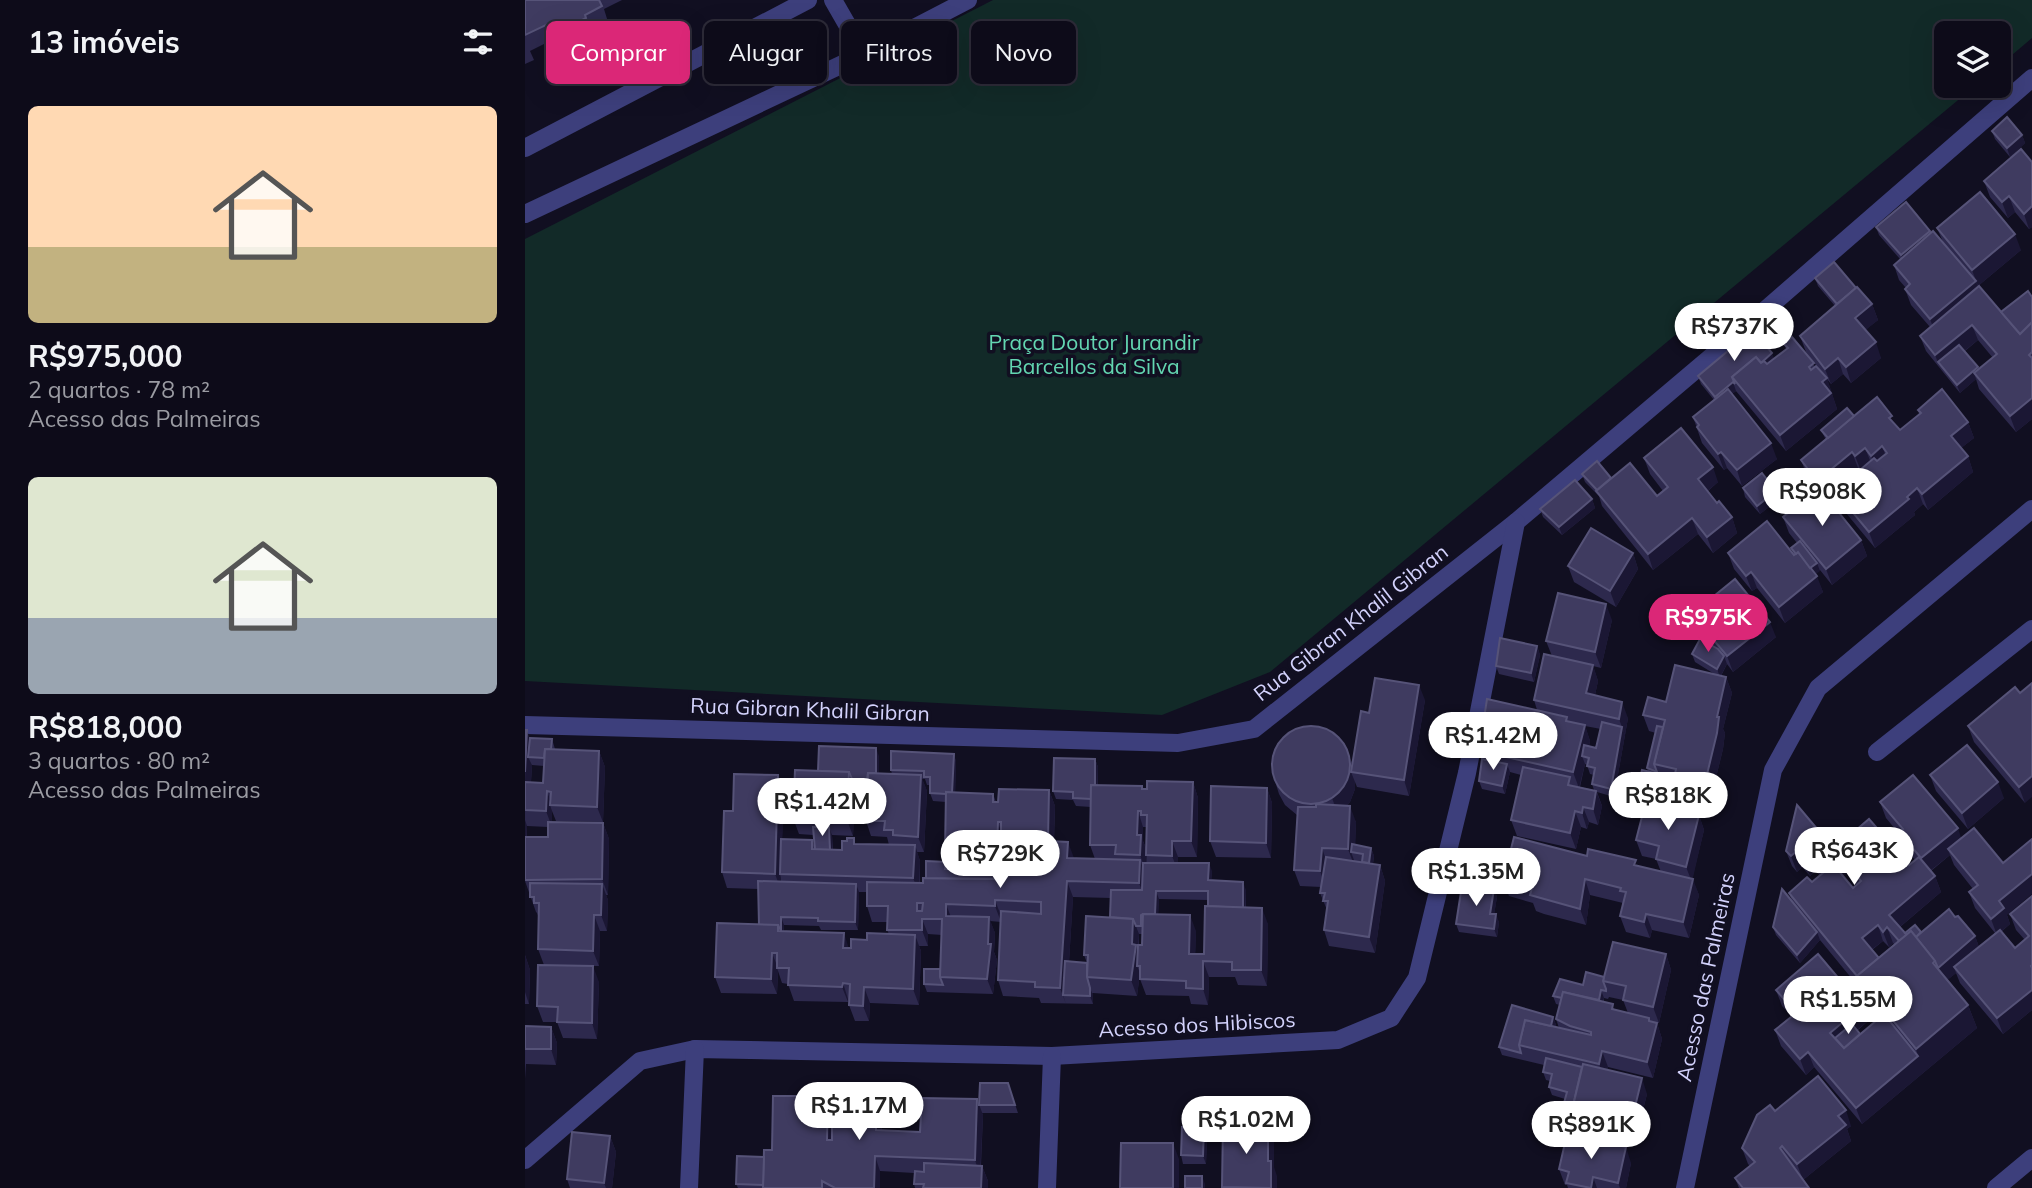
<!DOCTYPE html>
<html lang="pt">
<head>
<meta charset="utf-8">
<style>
  body { margin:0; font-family:Mulish,sans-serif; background:#161422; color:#f1f3f6; height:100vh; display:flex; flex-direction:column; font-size:26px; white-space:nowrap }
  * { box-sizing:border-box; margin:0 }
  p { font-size:23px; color:#9a9ba2 }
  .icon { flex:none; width:38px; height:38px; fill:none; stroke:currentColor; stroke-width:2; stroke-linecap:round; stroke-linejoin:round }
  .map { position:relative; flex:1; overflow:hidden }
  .side { display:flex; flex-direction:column; background:#0d0b19; width:525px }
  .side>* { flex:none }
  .banner { position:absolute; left:21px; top:21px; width:665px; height:63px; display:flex; gap:14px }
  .tools { position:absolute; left:1409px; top:21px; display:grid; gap:14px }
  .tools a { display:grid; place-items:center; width:77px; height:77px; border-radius:10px; background:#0d0b19; box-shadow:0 7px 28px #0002,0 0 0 2px #2d2b38; font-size:35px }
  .price { position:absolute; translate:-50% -60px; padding:0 16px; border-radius:24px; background:#fff; color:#222; font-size:23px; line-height:46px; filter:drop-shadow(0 2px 4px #0008) }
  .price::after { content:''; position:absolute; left:50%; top:42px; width:21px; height:16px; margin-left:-10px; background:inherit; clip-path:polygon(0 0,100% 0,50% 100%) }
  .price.active { background:#db2777; color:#fff }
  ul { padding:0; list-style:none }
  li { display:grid; align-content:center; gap:14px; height:371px; padding:0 28px }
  li span { display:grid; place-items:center; height:217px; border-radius:10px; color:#555 }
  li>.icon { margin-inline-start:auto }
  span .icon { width:126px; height:126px; fill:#fffc; stroke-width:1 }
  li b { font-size:30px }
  h2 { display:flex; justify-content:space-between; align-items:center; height:84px; padding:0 28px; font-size:30px }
  .pill { padding:0 24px; border-radius:10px; background:#0d0b19; box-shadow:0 7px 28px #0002,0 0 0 2px #2d2b38; font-size:24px; line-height:63px }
  .pill.active { background:#db2777; color:#fff }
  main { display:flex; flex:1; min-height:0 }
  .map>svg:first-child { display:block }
</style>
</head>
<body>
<main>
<section class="side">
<h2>13 imóveis<svg class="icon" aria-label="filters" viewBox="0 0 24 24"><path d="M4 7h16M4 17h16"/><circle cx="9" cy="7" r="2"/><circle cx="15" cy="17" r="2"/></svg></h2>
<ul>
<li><span style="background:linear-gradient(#ffd9b3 65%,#c2b280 0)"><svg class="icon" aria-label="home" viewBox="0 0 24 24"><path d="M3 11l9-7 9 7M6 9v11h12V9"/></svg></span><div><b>R$975,000</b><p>2 quartos · 78 m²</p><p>Acesso das Palmeiras</p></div></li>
<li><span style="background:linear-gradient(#dfe7d0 65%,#9aa5b1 0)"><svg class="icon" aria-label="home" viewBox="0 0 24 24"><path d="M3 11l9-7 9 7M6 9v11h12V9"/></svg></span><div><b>R$818,000</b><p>3 quartos · 80 m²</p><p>Acesso das Palmeiras</p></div></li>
</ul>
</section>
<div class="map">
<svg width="1507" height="1188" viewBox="0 0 1507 1188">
  <rect width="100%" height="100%" fill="#110f21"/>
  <polygon fill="#122a28" points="468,0 1507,0 1507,38 1474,66 1474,33 1421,33 1421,86 1450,86 745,672 637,715 0,681 0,239"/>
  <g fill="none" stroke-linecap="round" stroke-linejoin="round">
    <g stroke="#3d3f7c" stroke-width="18">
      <polyline points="308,0 339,54"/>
      <polyline points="0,148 283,0"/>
      <polyline points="0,214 339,54 443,0"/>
      <polyline points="0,725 653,743 729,729 991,522 1193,351 1507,78"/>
      <polyline points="1352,752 1507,629"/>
      <polyline points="0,1160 115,1061 170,1049 527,1056 813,1040 866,1018 892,978 942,773 991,522"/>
      <polyline points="164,1188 170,1049"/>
      <polyline points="522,1188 527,1056"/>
      <polyline points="1160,1188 1248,770 1293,688 1507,509"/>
      <polyline points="1471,1188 1507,1158"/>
    </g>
  </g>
  <g fill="#2d294d" fill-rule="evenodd">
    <polygon points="0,0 97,0 79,9 83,22 66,30 67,34 36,49 31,38 5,51 9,60 0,64"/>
    <polygon points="1467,131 1497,135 1500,143 1485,157 1470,139"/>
    <polygon points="1507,162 1507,227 1504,229 1490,212 1483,218 1465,197 1459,181"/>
    <path d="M1351,227L1405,231V233L1418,242L1412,228L1496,250L1453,286L1452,284L1453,287L1476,312L1507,297V419L1491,432L1454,389L1451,379L1435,393L1401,351L1395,336L1405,327L1386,305L1380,289L1381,288L1374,280L1369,265L1375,259L1354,235ZM1453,340L1468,358L1454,369L1440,351Z"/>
    <polygon points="1290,278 1331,288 1347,304 1353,320 1340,330 1356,358 1326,383 1318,374 1306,384 1302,379 1312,409 1261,451 1211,391 1207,394 1252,459 1217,486 1202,468 1199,470 1177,443 1168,417 1189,400 1176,384 1173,376 1249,359 1261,349 1259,344 1290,366 1300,377 1281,352 1275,336 1310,306 1293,286"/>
    <polygon points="1393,410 1443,422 1449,438 1436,448 1443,456 1448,472 1403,510 1398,504 1389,512 1390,515 1350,548 1316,507 1310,491 1335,470 1333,468 1300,495 1336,540 1342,556 1307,585 1295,570 1290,574 1298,592 1260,623 1232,588 1227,591 1209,569 1203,553 1268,553 1266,548 1272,543 1264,533 1258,517 1292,489 1282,476 1276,460 1301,440 1296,430 1329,416 1371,426 1375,430 1394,414"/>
    <polygon points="1119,458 1193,482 1183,491 1192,503 1207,517 1212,533 1188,553 1173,534 1128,570 1077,506 1074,496 1060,482 1057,474 1086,478 1132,496 1138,491 1125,474"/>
    <polygon points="1218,488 1251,491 1254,499 1235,514 1220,497"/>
    <polygon points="1067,499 1070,508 1037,535 1018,517 1015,509"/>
    <polygon points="1108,553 1113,569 1091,607 1049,582 1043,566"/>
    <polygon points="1167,614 1251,637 1208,672 1202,664 1196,676 1201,677 1207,693 1198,729 1200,733 1198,749 1184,806 1154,800 1149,786 1144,807 1174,815 1179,830 1167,879 1174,895 1164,938 1127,930 1125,938 1101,932 1095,916 1098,903 1065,895 1061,925 1019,914 1011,911 1008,903 984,896 978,881 1062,856 1136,872 1131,859 1117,856 1111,840 1120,804 1114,802 1111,794 1123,772 1122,768 1131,733 1124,731 1118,715 1191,675 1170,662 1167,654 1186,645 1173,629"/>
    <path d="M1087,620L1076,668L1068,666L1073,681L1070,695L1103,718L1089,797L1072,792L1077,806L1073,825L1064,822L1062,829L1056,827L1051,849L992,836L986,820L996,775L985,772L980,794L957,789L954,781L957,759L954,751L1012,710L1009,700L1027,656L1021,641ZM1060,726L1076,729L1071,748L1064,746L1065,741ZM1060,764L1062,765L1065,774L1069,775L1067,784L1069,790L1055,787Z"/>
    <polygon points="1012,646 1015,655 1009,682 974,674 971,666"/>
    <polygon points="1495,693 1500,803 1449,742 1443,726"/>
    <polygon points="900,700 884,796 832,787 830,782 830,789 825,802 821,806 831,822 830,845 846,848 849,856 848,864 855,865 860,881 850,953 804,946 799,930 802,910 795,893 796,887 775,886 769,870 772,815 760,805 754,794 749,778 824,756 828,765 844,713"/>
    <path d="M0,730L5,738L27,739L30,749L74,751L80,767L78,822L31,821L27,811V822L78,823L84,839L83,895H81L83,900L82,931H75L74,966H46L74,982L72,1039L38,1038L32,1022H18L12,1006L19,965L13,949L14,918L12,913L11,912L0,881V882ZM7,765L19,766L18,783L6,782ZM2,826L23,827V837H2Z"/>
    <path d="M429,754L431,762L430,793L468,794L471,802L524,790L530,806L529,842L549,858L570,859L565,845L566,807L551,806L548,800L531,799L528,791L570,759L573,767V785L617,786L618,789L668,782L673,798L672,857H653V863L687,871L686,881L721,890V908L743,924L742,986L713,985L710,977H684L683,1005L666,1004L664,996L621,995L615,979V973L612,996L568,993V1004L516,1003L514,998L478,996L473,980L476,922L465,921L470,933L469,952L472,960L468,994L402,992L399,984L415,969L417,935L403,934V946H394L396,951L394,1005L345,1003L344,1021H330L324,1005V999L323,1002L269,1001L263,984L257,983L253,971L252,994L196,993L190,977L234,925L233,889L202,888L197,872L208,811L259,791L257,839L287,840L289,845L288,835L274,834L268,818L293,771L354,756V773L367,774L366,770ZM397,779H400L402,785H405V793L408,801L421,802L420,852L426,868H457V863H471V871L423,870L421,862L401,878L398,883L395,882V861L392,852H399L402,791ZM330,787L342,788L341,821L346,836L362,837L364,845L331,844L317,850H308L307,835L328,836ZM618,827H621V848L618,841ZM334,892H342V906L347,922H363L362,930L364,934L342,940L324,948L259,931V925L294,926L296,930H333ZM548,897L586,898L585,917L559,955L562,963L544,962ZM634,899L683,900L679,954H670L671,931L633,914ZM614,934H617V945H614Z"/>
    <polygon points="1405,775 1479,798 1443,829 1411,791"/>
    <polygon points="742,788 747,803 746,858 691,857 685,841"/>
    <path d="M1355,802L1436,838L1482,915L1485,924L1476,932L1490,948L1500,940L1491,930L1485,914L1507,896V1010L1478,1034L1435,983L1431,973L1422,980L1443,1005L1452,1028L1337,1124L1289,1067L1281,1075L1256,1046L1250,1030L1267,1017L1257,1006L1251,990L1337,1006L1343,1021L1332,1031L1335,1034L1355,1017L1340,999L1337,991L1295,940L1275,963L1251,935L1248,927L1267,901L1264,893L1287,882L1295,876L1291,871L1285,876L1277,867L1272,872L1267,866L1261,851L1309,849L1384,865L1390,860L1380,848L1375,835L1361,818ZM1425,855L1429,865L1448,889L1444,892L1450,908L1470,933L1454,947L1450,936L1430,917L1396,932L1380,933L1375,927L1416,892L1410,876L1406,871ZM1322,873L1332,885L1328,888L1318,876ZM1358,941L1364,947L1368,943L1370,945L1354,958L1347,950Z"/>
    <polygon points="969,889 972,897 969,914 974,922 972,937 934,932 931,924"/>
    <path d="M1141,954L1146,970L1134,1023L1125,1021L1132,1023L1137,1039L1128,1078L1083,1067L1082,1070L1122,1094L1113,1130L1090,1124L1088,1134L1073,1131L1071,1141L1106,1163L1101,1188H1043L1042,1185H1040L1034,1169L1053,1137L1056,1126L1039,1122L1036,1114L1040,1099L1027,1095L1024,1087L1025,1081L1021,1080L1018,1072L1019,1065L977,1055L974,1047L1028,1017L1031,1025V1027L1034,1028L1031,1019L1035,1005L1031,1004L1028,996ZM1084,997L1098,1000L1103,1013L1091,1010L1079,1001V998L1083,999Z"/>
    <polygon points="0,955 5,970 4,1004 0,1004"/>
    <polygon points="0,1026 26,1027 32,1043 31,1065 1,1064 0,1079"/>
    <polygon points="483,1083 493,1113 457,1113 458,1115 456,1165 457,1166 463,1181 463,1188 390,1188 389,1184 389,1173 355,1171 355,1188 213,1188 211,1184 247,1150 308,1112 308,1126 316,1127 333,1115 351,1109 357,1124 357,1130 395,1132 452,1099 454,1104"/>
    <polygon points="1250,1111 1326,1126 1322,1129 1326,1141 1278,1180 1284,1188 1214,1188 1210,1178 1225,1166 1223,1164 1217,1148"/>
    <polygon points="682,1135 681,1164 658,1164 656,1155"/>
    <polygon points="85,1136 91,1152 87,1188 45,1188 42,1179"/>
  </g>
  <g fill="#1b1734">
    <polygon points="1497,135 1500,143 1485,157 1482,148"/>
    <polygon points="1484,196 1490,212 1483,218 1477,202"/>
    <polygon points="1507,206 1507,227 1504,229 1499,214"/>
    <polygon points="1405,231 1407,239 1379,263 1376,255"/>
    <polygon points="1490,234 1496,250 1453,286 1447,270"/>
    <polygon points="1451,281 1456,297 1411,335 1405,319"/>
    <polygon points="1347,304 1353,320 1336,334 1330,318"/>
    <polygon points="1447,325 1453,340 1418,368 1413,362 1416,370 1410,355"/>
    <polygon points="1351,342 1356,358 1326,383 1321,367"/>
    <polygon points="1247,353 1250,361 1212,383"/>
    <polygon points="1313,358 1318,374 1306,384 1300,369"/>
    <polygon points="1453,367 1456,375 1449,373 1451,379 1435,393 1432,385"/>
    <polygon points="1302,378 1312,409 1261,451 1255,435 1297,382"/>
    <polygon points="1208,382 1211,391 1193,405 1190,397"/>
    <polygon points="1507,398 1507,419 1491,432 1485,416"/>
    <polygon points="1443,422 1449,438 1431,452 1426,436"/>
    <polygon points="1246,443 1252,459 1217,486 1212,470"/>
    <polygon points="1357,446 1363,462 1352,471 1346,456"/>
    <polygon points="1340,448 1346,463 1336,471 1330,456"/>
    <polygon points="1196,452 1202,468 1199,470 1193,454"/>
    <polygon points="1327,452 1333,468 1298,496 1292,481"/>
    <polygon points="1443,456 1448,472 1403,510 1397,494"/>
    <polygon points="1188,467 1193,482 1178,495 1173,479"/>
    <polygon points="1392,488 1398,504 1389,512 1390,515 1350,548 1344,532"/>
    <polygon points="1251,491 1254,499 1235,514 1232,506"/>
    <polygon points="1067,499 1070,508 1037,535 1034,527"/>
    <polygon points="1207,517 1212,533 1188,553 1182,537"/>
    <polygon points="1167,518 1173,534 1128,570 1123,554"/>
    <polygon points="1336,540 1342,556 1307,585 1301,569"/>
    <polygon points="1108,553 1113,569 1091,607 1085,591"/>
    <polygon points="1292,563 1295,571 1287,577 1284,569"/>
    <polygon points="1226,572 1232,588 1227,591 1221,576"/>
    <polygon points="1292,576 1298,592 1260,623 1254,607"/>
    <polygon points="1081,604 1087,620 1076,668 1070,652"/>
    <polygon points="1245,622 1251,637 1208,672 1202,656"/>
    <polygon points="1012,646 1015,655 1009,682 1006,673"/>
    <polygon points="1199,656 1202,664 1195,677 1192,669"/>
    <polygon points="1068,665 1073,681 1067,709 1061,693"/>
    <polygon points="1201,677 1207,693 1198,729 1200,733 1198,749 1184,806 1178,791 1192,717"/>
    <polygon points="894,685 900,700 884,796 879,780"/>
    <polygon points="1097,702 1103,718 1100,735 1094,719"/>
    <polygon points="1060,725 1065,741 1062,757 1057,756 1060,764 1054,788 1048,772"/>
    <polygon points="1097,727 1100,735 1089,797 1086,789"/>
    <polygon points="2,730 7,746 3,757 7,765 5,798 0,783"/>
    <polygon points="351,748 354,756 354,788 351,780"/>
    <polygon points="74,751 80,767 78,822 72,807"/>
    <polygon points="429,754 431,762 430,802 427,794"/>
    <polygon points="824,756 830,772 826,772 830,782 830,789 825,802 813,814 807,798"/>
    <polygon points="570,759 573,767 572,807 569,799"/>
    <polygon points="982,764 985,772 980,794 977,786"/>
    <polygon points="324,772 330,787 328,836 322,820"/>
    <polygon points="253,775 259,791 256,874 255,874 256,878 256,890 250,874"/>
    <polygon points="396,775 402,791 399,852 393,837"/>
    <polygon points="1507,776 1507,797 1500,803 1494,787"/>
    <polygon points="1146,777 1149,785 1143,809 1140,801"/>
    <polygon points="668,782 673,798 672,857 666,841"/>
    <polygon points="1473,782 1479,798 1443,829 1437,813"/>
    <polygon points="742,788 747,803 746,858 741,843"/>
    <polygon points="524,790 530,806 528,857 523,841"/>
    <polygon points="22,791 27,805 25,805 27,811 27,827 21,811"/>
    <polygon points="1071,791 1077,806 1073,825 1068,809"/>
    <polygon points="825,806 831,822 830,852 826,852 829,860 829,865 823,849"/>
    <polygon points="1058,807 1064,822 1062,829 1057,813"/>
    <polygon points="613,811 618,827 618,841 622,851 621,871 615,855 612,835"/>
    <polygon points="1050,811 1056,827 1051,849 1045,833"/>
    <polygon points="1174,815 1179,830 1167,882 1161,867"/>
    <polygon points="0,820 2,826 0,882"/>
    <polygon points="473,822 478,838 476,841 478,847 478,863 472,848"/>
    <polygon points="78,823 84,839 83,895 77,879"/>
    <polygon points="304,827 307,835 308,865 305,857"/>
    <polygon points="1433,828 1438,844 1423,849 1425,855 1401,874 1396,858"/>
    <polygon points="647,841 653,857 653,871 647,856"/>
    <polygon points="543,842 549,858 542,858"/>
    <polygon points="390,845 395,861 394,893 388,878"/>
    <polygon points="451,847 457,863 457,868 451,852"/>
    <polygon points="797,848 802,863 801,887 795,871"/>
    <polygon points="846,848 849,856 845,879 842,871"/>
    <polygon points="1272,851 1277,867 1272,872 1266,856"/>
    <polygon points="1285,855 1291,871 1285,876 1279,860"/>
    <polygon points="1316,857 1322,873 1314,880 1308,864"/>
    <polygon points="615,860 621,876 620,898 614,883"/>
    <polygon points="684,863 687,871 686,889 683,880"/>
    <polygon points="855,865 860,881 850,953 844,937"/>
    <polygon points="1507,874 1507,894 1482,915 1485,924 1472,935 1466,919 1474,901"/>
    <polygon points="1410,876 1416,892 1370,931 1364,915"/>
    <polygon points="1060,879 1065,895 1061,925 1055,909"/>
    <polygon points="1168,879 1174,895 1164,938 1158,922"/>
    <polygon points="542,881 548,897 542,995 538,995 541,1004 535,988"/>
    <polygon points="718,882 721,890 720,923 717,915"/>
    <polygon points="77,884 83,900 82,931 76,915"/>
    <polygon points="331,884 334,892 333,930 330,922"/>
    <polygon points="969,889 972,897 968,922 965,914"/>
    <polygon points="631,891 634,899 633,923 630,915"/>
    <polygon points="470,900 476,916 476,922 470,906"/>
    <polygon points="421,904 427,920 421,916"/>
    <polygon points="737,908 743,924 742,986 736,970"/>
    <polygon points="971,914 974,922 972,937 969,929"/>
    <polygon points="1121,914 1127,930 1125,938 1119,922"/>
    <polygon points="69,915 75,931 74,966 68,951"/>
    <polygon points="665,915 671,931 670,969 664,954"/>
    <polygon points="256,917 259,925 258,947 253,931 253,925"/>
    <polygon points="464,917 470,933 469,952 472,960 468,994 462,979"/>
    <polygon points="397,919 403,934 403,946 397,930"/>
    <polygon points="608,919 614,934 613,951 615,966 612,966 615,973 612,996 606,980"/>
    <polygon points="1353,925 1358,941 1342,953 1337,938"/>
    <polygon points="1362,927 1368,943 1364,947 1358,932"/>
    <polygon points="1292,932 1295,940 1275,963 1272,955"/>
    <polygon points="319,933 324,949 318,948"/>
    <polygon points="390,935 396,951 394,1005 388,989"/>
    <polygon points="1450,936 1456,952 1429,967 1431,973 1419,983 1408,963 1410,961"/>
    <polygon points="247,953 253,968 252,968 253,971 252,994 246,979"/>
    <polygon points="1141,954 1146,970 1134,1023 1128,1007"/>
    <polygon points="0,955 5,970 4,1004 0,992"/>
    <polygon points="678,961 684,977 683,1005 678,989"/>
    <polygon points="68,966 74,982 72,1039 67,1023"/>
    <polygon points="318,983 323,999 323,1002 317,987"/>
    <polygon points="339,987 345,1003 344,1021 338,1006"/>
    <polygon points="565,988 567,993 568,993 568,1004 565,996"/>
    <polygon points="1076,990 1079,998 1075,1015 1072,1007"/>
    <polygon points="1507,990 1507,1010 1478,1034 1472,1018"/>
    <polygon points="1443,1005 1452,1028 1337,1124 1331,1108 1393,1056 1391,1049"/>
    <polygon points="1337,1006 1343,1021 1313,1046 1305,1033"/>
    <polygon points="1028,1017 1031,1025 1028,1040 1025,1032"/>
    <polygon points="1124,1018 1129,1032 1132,1023 1137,1039 1128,1078 1122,1062"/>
    <polygon points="26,1027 32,1043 31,1065 26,1049"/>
    <polygon points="1077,1051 1083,1067 1080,1080 1074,1064"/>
    <polygon points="1283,1052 1289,1067 1281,1075 1275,1059"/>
    <polygon points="1117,1078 1122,1094 1113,1130 1108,1115"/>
    <polygon points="303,1096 308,1112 308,1156 302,1140"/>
    <polygon points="452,1099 458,1115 455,1176 450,1160"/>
    <polygon points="351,1109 357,1124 356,1146 351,1130"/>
    <polygon points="1085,1109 1090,1124 1088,1134 1082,1118"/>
    <polygon points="1321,1110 1326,1126 1322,1129 1326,1141 1278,1180 1272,1164 1313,1116"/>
    <polygon points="1070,1122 1073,1130 1069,1149 1066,1141"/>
    <polygon points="743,1124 749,1140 749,1167 752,1176 752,1188 746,1188 743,1161"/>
    <polygon points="679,1127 682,1135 681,1164 678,1156"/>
    <polygon points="85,1136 91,1152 87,1188 81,1188 79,1183"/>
    <polygon points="648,1143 654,1159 654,1188 648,1188"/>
    <polygon points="1101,1147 1106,1163 1101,1188 1095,1188 1093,1183"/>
    <polygon points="350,1156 355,1171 355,1188 349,1188"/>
    <polygon points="457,1166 463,1181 463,1188 456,1188"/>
    <polygon points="677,1176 680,1184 680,1188 677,1188"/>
    <polygon points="1068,1177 1072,1188 1066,1188"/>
  </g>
  <g fill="#3f3b60" stroke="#565378" stroke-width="2" fill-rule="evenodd">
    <polygon points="0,0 74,0 77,6 60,15 61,18 30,34 25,23 0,35"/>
    <polygon points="1482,117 1497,135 1482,148 1467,131"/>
    <polygon points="1496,149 1507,162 1507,206 1499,214 1484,196 1477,202 1459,181"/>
    <polygon points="1455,192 1490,234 1447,270 1412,228"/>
    <polygon points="1381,202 1405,231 1376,255 1351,227"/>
    <polygon points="1408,231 1451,281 1405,319 1380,289 1385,284 1369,265"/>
    <polygon points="1309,262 1331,288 1312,304 1290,278"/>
    <polygon points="1454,286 1495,334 1507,322 1507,352 1504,355 1507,358 1507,398 1485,416 1449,373 1472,354 1447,325 1410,355 1395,336"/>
    <polygon points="1332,287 1347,304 1330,318 1351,342 1321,367 1313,358 1300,369 1275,336"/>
    <polygon points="1503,291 1507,297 1507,322 1495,334 1476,312"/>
    <polygon points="1228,330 1247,353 1236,363 1231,357 1207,377 1210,384 1208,382 1190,397 1173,376"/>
    <polygon points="1267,337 1289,363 1284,367 1286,370 1291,366 1302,378 1297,382 1306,393 1255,435 1207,377 1231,357 1236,363 1239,361 1242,364 1263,348 1259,344"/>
    <polygon points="1434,345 1453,367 1432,385 1413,362"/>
    <polygon points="1203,389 1246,443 1212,470 1196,452 1193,454 1172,427 1174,425 1168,417"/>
    <polygon points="1417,389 1443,422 1426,436 1443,456 1397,494 1392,488 1382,497 1384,499 1344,532 1310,491 1349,458 1352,461 1362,453 1357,446 1346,456 1340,448 1330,456 1327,452 1292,481 1276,460 1352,397 1367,416 1364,418 1375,430 1396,413 1393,410"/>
    <polygon points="1322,408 1329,416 1303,438 1296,430"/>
    <polygon points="1156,428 1188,467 1173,479 1192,503 1194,501 1207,517 1182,537 1167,518 1123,554 1071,491 1105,463 1132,496 1143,487 1119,458"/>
    <polygon points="1072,461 1086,478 1072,490 1057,474"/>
    <polygon points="1237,473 1251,491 1232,506 1218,488"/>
    <polygon points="1050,480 1067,499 1034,527 1015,509"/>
    <polygon points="1294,488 1336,540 1301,569 1258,517"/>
    <polygon points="1242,521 1269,555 1273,552 1292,576 1254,607 1226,572 1221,576 1203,553"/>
    <polygon points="1066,528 1108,553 1085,591 1043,566"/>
    <polygon points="1275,541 1292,563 1285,568 1273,552 1271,554 1266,548"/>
    <polygon points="1210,579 1245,622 1202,656 1167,614"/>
    <polygon points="1033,593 1081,604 1070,652 1021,641"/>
    <polygon points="975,638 1012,646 1006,673 971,666"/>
    <polygon points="1175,639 1193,649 1199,656 1192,669 1167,654"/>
    <polygon points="1019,654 1068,665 1061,693 1097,702 1094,719 1009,700"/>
    <polygon points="1150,665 1201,677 1192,717 1194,717 1192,733 1178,791 1148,784 1151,769 1129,764 1140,720 1118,715 1123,697 1141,702"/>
    <polygon points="850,678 894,685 879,780 826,772 836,711 844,713"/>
    <polygon points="1507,683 1507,776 1494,787 1443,726 1490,687 1495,693"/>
    <polygon points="962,699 1042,717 1041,721 1060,725 1048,772 954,751"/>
    <polygon points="1077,722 1097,727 1086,789 1067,784 1070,768 1062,766 1064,758 1057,756 1059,745 1071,748"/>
    <polygon points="1132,726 1138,727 1129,764 1132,772 1122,768"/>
    <circle cx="786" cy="765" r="39"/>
    <polygon points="0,730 2,730 0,772"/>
    <polygon points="5,738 27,739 26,749 20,749 19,758 3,757"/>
    <polygon points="1442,745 1473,782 1437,813 1405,775"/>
    <polygon points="294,746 351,748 351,773 343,773 342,780 327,779 324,772 293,771"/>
    <polygon points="20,749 74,751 72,807 25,805 26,792 22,791 21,811 0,810 0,782 18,783"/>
    <polygon points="366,751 429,754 427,793 421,792 421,794 405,793 405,777 399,777 399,771 366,770"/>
    <polygon points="529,758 570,759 570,785 566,785 566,799 548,798 548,792 528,791"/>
    <polygon points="957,759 982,764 977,786 954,781"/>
    <polygon points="998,767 1045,777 1043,785 1071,791 1068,809 1058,807 1057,813 1050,811 1045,833 986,820"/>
    <polygon points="270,770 324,772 322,820 268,818"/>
    <polygon points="1117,770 1146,777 1140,801 1111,794"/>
    <polygon points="343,773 396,775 393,837 368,835 368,830 359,830 360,821 341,821"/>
    <polygon points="209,774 253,775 250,874 197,872 199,811 208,811"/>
    <polygon points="1388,775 1433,828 1396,858 1374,832 1378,829 1355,802"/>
    <polygon points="622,781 668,782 666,841 647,841 647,856 621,855 622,815 616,815 616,811 613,811 612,835 616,835 615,855 590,854 591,845 565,845 566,785 617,786 617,789 622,789"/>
    <polygon points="686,786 742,788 741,843 685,841"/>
    <path d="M474,789L524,790L523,841L543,842L542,858L615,860L614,883L542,881L535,988L510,987V982L473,980L476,911L516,914V902L470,900V906L421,904V916L464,917L463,944H466L462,979L415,977L417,919H397V930H362L363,906H342V882L398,883V878L471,879L472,854L522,856V848L492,847V841H476V822H473L472,848L451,847V852H420L421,792L468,794V802H473ZM392,903H398L397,911H392Z"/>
    <polygon points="1121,801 1174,815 1161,867 1131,859 1134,846 1111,840"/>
    <polygon points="791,804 825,806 823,849 797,848 795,871 769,870 773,807 791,807"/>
    <path d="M1272,805L1309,849L1344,819L1384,865L1394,857L1410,876L1364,915L1382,935L1374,941L1362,927L1358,932L1353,925L1337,938L1354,958L1332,976L1264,893L1282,877L1287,882L1299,872L1285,855L1279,860L1272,851L1266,856L1261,851ZM1316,857L1336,881L1328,888L1308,864Z"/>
    <polygon points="23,822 78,823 77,879 0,880 0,837 23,837"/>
    <polygon points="288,827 304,827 305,850 290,850"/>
    <polygon points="1449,828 1478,863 1507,839 1507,874 1474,901 1479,908 1466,919 1444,892 1453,885 1423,849"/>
    <polygon points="989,837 1062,856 1063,849 1111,860 1109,865 1168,879 1158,922 1121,914 1119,922 1095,916 1101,892 1095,891 1096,888 1060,879 1055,909 1005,895 1007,888 978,881"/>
    <polygon points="322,838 329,838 329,844 390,845 388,878 255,874 256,839 287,840 287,849 317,850 317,841 322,841"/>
    <polygon points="827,844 846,848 844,863 837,862 838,854 826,852"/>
    <polygon points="801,857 855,865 844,937 799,930 803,901 798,901 800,893 795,893"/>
    <polygon points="401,861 421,862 420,869 471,871 471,879 401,878"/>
    <polygon points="618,863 684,863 683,880 718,882 718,908 683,906 683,891 631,891 630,914 618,914 616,915 616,926 611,926 608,919 585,917 586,890 617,890"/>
    <polygon points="233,881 331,884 330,922 293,921 293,918 256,917 256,931 253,925 234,925"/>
    <polygon points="5,883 77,884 76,915 69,915 68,951 13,949 14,903 9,903 9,897 5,897"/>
    <polygon points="937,885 969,889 965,914 971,914 969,929 931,924"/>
    <polygon points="1257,889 1292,932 1272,955 1248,927"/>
    <polygon points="1507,896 1507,965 1506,966 1507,968 1507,990 1472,1018 1429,967 1475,930 1490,948 1504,936 1485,914"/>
    <polygon points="680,906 737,908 736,970 707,970 707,962 678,961 678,989 661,988 661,981 615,979 615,966 612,966 613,945 617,945 618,914 665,915 664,954 679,954"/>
    <polygon points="1424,909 1430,917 1433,916 1450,936 1413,968 1410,961 1391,937"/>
    <polygon points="561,916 608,919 607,944 611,945 606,980 562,977 563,955 559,955"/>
    <polygon points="192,923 253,925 253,931 319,933 318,948 326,948 326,939 342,940 342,933 390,935 388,989 339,987 338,1006 324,1005 325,984 318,983 317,987 263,985 264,968 252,968 252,953 247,953 246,979 190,977"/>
    <polygon points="1390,925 1396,932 1391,937 1386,931 1382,935 1380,933"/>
    <polygon points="1386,931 1410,961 1408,963 1443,1005 1391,1049 1332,976"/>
    <polygon points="1088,942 1141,954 1128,1007 1098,1000 1101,986 1078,981"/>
    <polygon points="1293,954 1337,1006 1305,1033 1319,1048 1359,1014 1393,1056 1331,1108 1283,1052 1275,1059 1250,1030 1271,1013 1251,990"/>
    <polygon points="540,961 562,963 562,977 565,988 565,996 538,995"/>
    <polygon points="13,965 68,966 67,1023 32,1022 33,1007 12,1006"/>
    <polygon points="399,969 415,969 415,977 418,985 399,984"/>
    <polygon points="1061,972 1079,977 1078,981 1081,989 1081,991 1076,990 1074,1000 1038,992 1037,998 1028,996 1035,979 1058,985"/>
    <polygon points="1038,992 1088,1004 1087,1009 1124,1018 1124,1021 1132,1023 1122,1062 1077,1051 1074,1064 994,1045 1000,1020 1066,1035 1066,1032 1045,1026 1031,1019"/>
    <polygon points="987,1005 1028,1017 1026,1026 1000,1020 994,1045 996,1053 974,1047"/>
    <polygon points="1327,1024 1335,1034 1319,1048 1310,1038"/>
    <polygon points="0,1026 26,1027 26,1049 0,1049"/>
    <polygon points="1021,1058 1057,1067 1047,1110 1050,1117 1036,1114 1042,1092 1024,1087 1027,1074 1018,1072"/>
    <polygon points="1058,1064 1117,1078 1108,1115 1085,1109 1082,1118 1047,1110"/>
    <polygon points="1293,1076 1321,1110 1313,1116 1321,1125 1272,1164 1257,1146 1255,1148 1284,1188 1218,1188 1210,1178 1230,1162 1217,1148 1232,1115 1245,1105 1250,1111"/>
    <polygon points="455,1083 483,1083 490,1105 454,1105"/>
    <polygon points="248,1096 303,1096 302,1140 307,1140 307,1126 316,1127 317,1114 333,1115 333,1109 351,1109 351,1130 395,1132 397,1098 452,1099 450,1160 350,1156 349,1188 310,1188 297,1181 297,1188 238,1188 239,1150 247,1150"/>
    <polygon points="1058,1119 1070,1122 1066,1140 1053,1137"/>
    <polygon points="698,1124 743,1124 743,1161 746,1161 746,1188 697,1187"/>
    <polygon points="657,1127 679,1127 678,1156 656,1155"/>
    <polygon points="47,1132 85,1136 79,1183 42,1179"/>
    <polygon points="1042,1134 1101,1147 1093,1183 1068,1177 1066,1188 1041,1183 1044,1172 1034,1169"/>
    <polygon points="596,1143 648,1143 648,1188 595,1188"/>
    <polygon points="212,1156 239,1157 238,1185 211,1184"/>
    <polygon points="399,1163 457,1166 456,1188 398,1188 399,1184 389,1184 390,1171 399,1172"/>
    <rect x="660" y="1176" width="17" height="12"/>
  </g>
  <g text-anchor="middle" stroke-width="7" stroke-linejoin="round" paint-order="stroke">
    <g font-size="21" fill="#63d6b1" stroke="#110f21">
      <text x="569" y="350">Praça Doutor Jurandir<tspan x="569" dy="24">Barcellos da Silva</tspan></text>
    </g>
    <g font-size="21" fill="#d3d2fc" stroke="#110f21">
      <text transform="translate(826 623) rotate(-38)" y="7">Rua Gibran Khalil Gibran</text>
      <text transform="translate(285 710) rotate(2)" y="7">Rua Gibran Khalil Gibran</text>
      <text transform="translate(1181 977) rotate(-78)" y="7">Acesso das Palmeiras</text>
      <text transform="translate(672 1025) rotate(-3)" y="7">Acesso dos Hibiscos</text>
    </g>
  </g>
</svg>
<div class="tools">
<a><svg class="icon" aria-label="layers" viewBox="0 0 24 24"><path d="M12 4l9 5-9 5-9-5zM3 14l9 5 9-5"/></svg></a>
</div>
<b class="price" style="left:1209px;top:363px">R$737K</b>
<b class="price" style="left:1297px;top:528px">R$908K</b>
<b class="price active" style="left:1183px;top:654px">R$975K</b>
<b class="price" style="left:968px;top:772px">R$1.42M</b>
<b class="price" style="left:1143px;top:832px">R$818K</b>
<b class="price" style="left:297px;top:838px">R$1.42M</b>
<b class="price" style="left:1329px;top:887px">R$643K</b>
<b class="price" style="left:475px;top:890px">R$729K</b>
<b class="price" style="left:951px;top:908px">R$1.35M</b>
<b class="price" style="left:1323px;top:1036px">R$1.55M</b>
<b class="price" style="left:334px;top:1142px">R$1.17M</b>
<b class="price" style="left:721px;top:1156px">R$1.02M</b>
<b class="price" style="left:1066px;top:1161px">R$891K</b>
<div class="banner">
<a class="pill active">Comprar</a>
<a class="pill">Alugar</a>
<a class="pill">Filtros</a>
<a class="pill">Novo</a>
</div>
</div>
</main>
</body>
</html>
